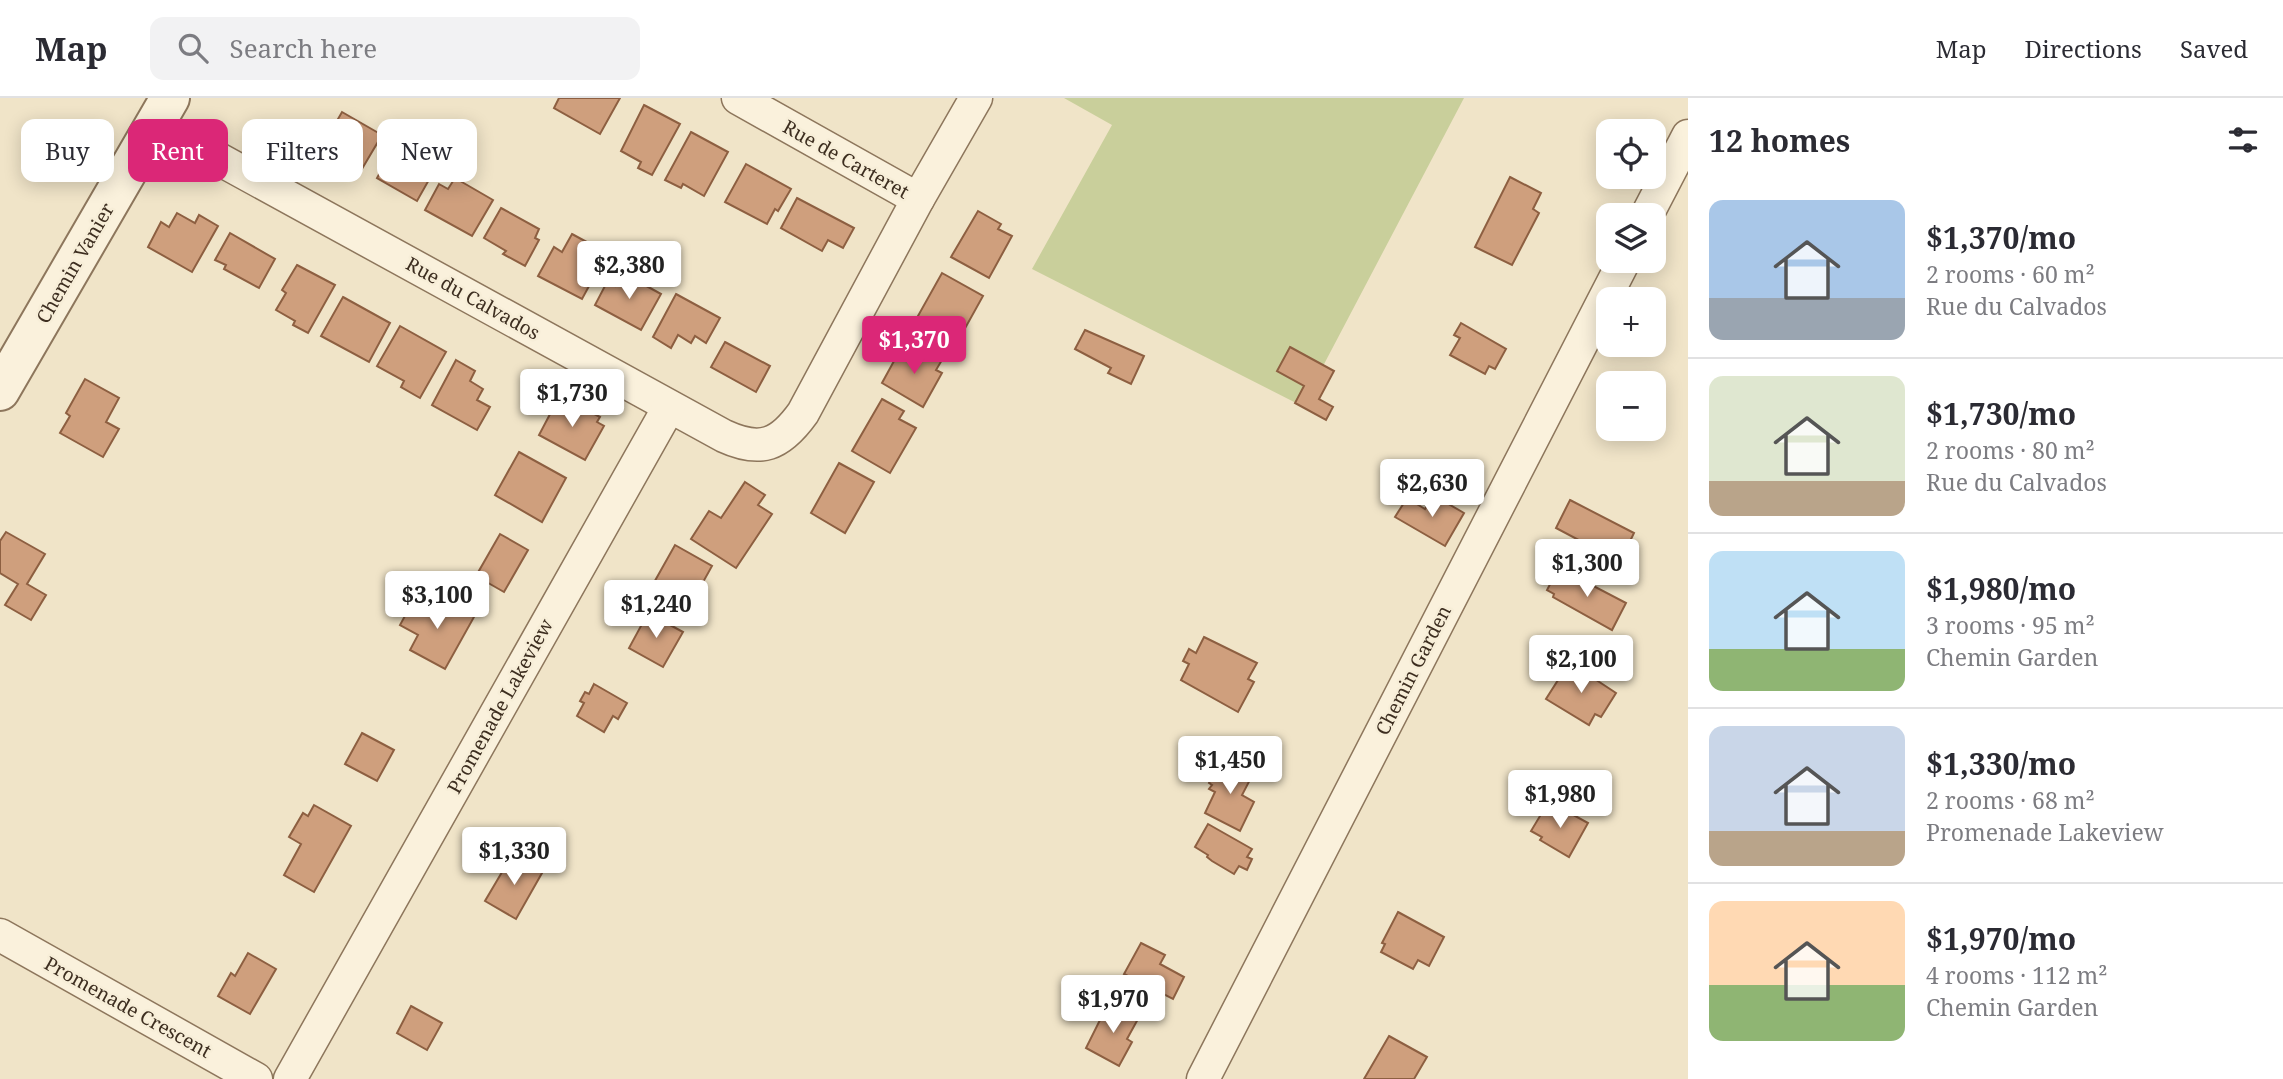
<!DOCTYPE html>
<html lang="en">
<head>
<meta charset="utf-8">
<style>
  body { margin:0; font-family:"Noto Serif",serif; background:#f2f2f3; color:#2b2b33; height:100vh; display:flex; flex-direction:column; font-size:26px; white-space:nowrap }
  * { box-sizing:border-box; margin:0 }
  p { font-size:23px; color:#7c7c81 }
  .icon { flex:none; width:38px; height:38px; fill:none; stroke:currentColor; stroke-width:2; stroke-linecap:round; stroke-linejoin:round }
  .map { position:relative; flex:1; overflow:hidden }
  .drawer { display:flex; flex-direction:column; background:#fff; width:595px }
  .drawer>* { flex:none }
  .banner { position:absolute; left:21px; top:21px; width:665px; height:63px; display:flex; gap:14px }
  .tools { position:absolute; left:1596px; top:21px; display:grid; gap:14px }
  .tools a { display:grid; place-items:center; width:70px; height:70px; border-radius:14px; background:#fff; box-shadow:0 4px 18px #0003; font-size:35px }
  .price { position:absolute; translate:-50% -60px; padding:0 16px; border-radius:7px; background:#fff; color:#222; font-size:23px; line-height:46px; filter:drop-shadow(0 2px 4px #0008) }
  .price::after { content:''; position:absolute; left:50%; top:42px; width:21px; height:16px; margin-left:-10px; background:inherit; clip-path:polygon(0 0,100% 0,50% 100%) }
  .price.current { background:#db2777; color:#fff }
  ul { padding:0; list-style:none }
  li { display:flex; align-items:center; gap:21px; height:175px; padding:0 21px }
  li+li { border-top:2px solid #e1e1e2 }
  li span { display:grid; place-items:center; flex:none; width:196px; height:140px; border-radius:14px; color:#555 }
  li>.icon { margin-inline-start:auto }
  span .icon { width:84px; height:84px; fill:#fffc; stroke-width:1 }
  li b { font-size:30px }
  h2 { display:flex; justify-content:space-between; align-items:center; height:84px; padding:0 21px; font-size:30px }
  .tag { padding:0 24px; border-radius:14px; background:#fff; box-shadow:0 4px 18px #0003; font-size:24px; line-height:63px }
  .tag.current { background:#db2777; color:#fff }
  header { display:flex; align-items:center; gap:42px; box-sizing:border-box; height:98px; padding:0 35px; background:#fff; border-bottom:2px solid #e1e1e2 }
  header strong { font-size:33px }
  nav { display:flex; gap:38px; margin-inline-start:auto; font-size:24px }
  .search { width:490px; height:63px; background:#f2f2f3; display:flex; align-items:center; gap:18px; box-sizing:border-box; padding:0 24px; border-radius:14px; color:#7c7c81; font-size:26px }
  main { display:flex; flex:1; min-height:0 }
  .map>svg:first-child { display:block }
</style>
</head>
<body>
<header>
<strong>Map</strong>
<div class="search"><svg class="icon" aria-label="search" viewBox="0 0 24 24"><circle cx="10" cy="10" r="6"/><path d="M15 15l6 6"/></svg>Search here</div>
<nav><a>Map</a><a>Directions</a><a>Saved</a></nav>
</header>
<main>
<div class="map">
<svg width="1688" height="981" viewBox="0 0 1688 981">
  <rect width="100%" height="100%" fill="#f0e4c8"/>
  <polygon fill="#c9cf9b" points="1064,0 1464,0 1302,308 1032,171 1112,27"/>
  <g fill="#cf9f7d" stroke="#8d5f41" stroke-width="2">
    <polygon points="559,0 620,0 600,36 554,10"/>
    <polygon points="644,7 680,26 652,77 638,70 641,64 621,53"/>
    <polygon points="342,14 382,37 359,76 319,54"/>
    <polygon points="402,34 443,57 417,103 377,80"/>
    <polygon points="691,34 728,54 704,98 683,86 681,90 665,82"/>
    <polygon points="746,66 791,91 778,113 775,111 767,126 725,104"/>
    <polygon points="1510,79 1541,95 1533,111 1539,115 1512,167 1475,149"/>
    <polygon points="455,80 493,102 472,138 425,112 439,86 448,91"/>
    <polygon points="797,100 854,130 843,150 828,142 822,153 781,130"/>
    <polygon points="501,110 539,131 535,140 539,142 525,168 503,156 506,153 484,140"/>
    <polygon points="978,113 1001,126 998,131 1012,138 989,180 951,159"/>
    <polygon points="177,115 195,125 199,117 218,128 192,174 148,149 161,124 169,129"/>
    <polygon points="230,135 275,161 259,190 224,171 226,167 215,162"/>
    <polygon points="572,136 607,155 582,201 538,178 554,149 562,154"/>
    <polygon points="297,167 335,187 308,235 293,227 295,223 276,212 286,195 282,192"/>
    <polygon points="623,175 661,196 641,232 595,207 607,184 615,188"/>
    <polygon points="942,175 983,198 963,234 948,226 940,239 914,225"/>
    <polygon points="676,196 720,220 706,245 695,238 691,245 678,237 671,250 653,239"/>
    <polygon points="343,199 390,225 369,264 321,238"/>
    <polygon points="1461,225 1506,251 1495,271 1489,268 1485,276 1450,257 1460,240 1454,237"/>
    <polygon points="400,228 446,254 420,300 401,289 404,283 377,268"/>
    <polygon points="1085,232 1144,258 1131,286 1108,275 1111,270 1075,251"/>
    <polygon points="725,244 770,268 756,294 711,269"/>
    <polygon points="1290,249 1334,273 1319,301 1333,309 1326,322 1295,305 1304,288 1277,273"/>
    <polygon points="900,252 918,262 923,252 942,262 936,272 942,275 923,309 882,285"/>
    <polygon points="456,262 475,273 470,283 483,291 477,302 490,309 477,332 432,307"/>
    <polygon points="85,281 119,300 106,324 119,331 103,359 60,335 70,318 66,315"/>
    <polygon points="558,301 574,310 576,306 600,319 597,324 604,328 585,362 539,337"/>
    <polygon points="882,301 904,313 899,321 916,330 890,375 852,353"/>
    <polygon points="519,354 566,380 542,424 495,397"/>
    <polygon points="839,365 874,384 845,435 811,415"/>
    <polygon points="745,384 765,397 758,407 772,416 736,470 691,441 709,413 721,420"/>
    <polygon points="1433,397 1464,415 1445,448 1395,419 1407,400 1425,411"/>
    <polygon points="1570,402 1634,435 1620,464 1556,430"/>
    <polygon points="6,434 45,456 27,486 46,497 31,522 5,507 18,486 0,475 0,443"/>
    <polygon points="500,436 528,452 504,494 476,478"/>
    <polygon points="675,447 712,468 687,513 670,504 667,509 647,497"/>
    <polygon points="1557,473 1563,477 1565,473 1626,505 1612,532 1553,499 1554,496 1547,492"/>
    <polygon points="444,502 474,519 445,571 410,552 418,537 400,527 413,503 436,516"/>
    <polygon points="648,515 683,534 663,569 629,550"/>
    <polygon points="1204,539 1257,565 1248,581 1254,584 1238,614 1181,582 1189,566 1183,563 1189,551 1196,555"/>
    <polygon points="1567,568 1576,574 1578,570 1616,595 1601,619 1595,616 1589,627 1546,601"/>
    <polygon points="594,586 627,605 618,621 613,618 604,634 577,618 584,605 580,603 585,594 589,596"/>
    <polygon points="362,635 394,652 377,683 345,666"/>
    <polygon points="1230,664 1253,676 1242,697 1254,704 1240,733 1205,715 1215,694 1209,691 1212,687 1209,685 1218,668 1226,672"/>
    <polygon points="314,707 351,728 314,794 284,777 301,746 289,739 303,715 308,718"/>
    <polygon points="1546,708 1556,714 1559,709 1588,725 1569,759 1540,742 1542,739 1531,733"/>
    <polygon points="1208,726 1252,751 1247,759 1252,761 1247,772 1239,768 1234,776 1212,763 1207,759 1208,757 1195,749"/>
    <polygon points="514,758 542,775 516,821 485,803 505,769 507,770"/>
    <polygon points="1398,814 1444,839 1429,868 1418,862 1413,871 1381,854 1385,846 1382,845"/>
    <polygon points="1141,845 1165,857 1160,866 1184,879 1173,901 1124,876"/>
    <polygon points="248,855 276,871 250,916 218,898 231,875 235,878"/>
    <polygon points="1108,906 1138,921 1127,941 1132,944 1119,968 1086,950"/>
    <polygon points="411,908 442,925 427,952 397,935"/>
    <polygon points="1389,938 1427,959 1414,981 1364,981"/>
  </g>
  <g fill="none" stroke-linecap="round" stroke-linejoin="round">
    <g stroke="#8d765c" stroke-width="35">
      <g id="minor">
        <polyline points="738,0 918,101"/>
        <path d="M155,26L724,338C761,355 780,347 803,315L918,101L976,0"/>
        <polyline points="1647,117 1688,38"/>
        <polyline points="0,837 256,981"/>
        <polyline points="290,981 669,309"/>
        <polyline points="1203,981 1624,163"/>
      </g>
    </g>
    <g stroke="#8d765c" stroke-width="42">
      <polyline id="tertiary" points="0,293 170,0"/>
    </g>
    <use href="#minor" stroke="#faf1dc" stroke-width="32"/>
    <use href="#tertiary" stroke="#faf1dc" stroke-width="38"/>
  </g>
  <g text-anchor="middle" stroke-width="5" stroke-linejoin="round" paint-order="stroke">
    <g font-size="19" fill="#3d2e20" stroke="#f7eed8">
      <text transform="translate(846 61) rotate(29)" y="7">Rue de Carteret</text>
      <text transform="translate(75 165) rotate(-60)" y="7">Chemin Vanier</text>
      <text transform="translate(473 200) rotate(29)" y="7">Rue du Calvados</text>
      <text transform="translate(1413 572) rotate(-63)" y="7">Chemin Garden</text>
      <text transform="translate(500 608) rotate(-61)" y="7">Promenade Lakeview</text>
      <text transform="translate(128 909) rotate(29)" y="7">Promenade Crescent</text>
    </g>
  </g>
</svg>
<div class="tools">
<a><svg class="icon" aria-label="locate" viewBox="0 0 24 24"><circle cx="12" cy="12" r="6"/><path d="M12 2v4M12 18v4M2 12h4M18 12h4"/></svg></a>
<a><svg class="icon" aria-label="layers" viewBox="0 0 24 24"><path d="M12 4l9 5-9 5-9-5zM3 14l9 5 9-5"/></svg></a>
<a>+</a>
<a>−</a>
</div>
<b class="price" style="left:629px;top:203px">$2,380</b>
<b class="price current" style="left:914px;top:278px">$1,370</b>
<b class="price" style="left:572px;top:331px">$1,730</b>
<b class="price" style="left:1432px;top:421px">$2,630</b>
<b class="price" style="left:1587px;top:501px">$1,300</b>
<b class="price" style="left:437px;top:533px">$3,100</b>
<b class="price" style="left:656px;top:542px">$1,240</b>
<b class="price" style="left:1581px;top:597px">$2,100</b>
<b class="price" style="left:1230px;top:698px">$1,450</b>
<b class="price" style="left:1560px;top:732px">$1,980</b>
<b class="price" style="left:514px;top:789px">$1,330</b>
<b class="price" style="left:1113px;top:937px">$1,970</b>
<div class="banner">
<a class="tag">Buy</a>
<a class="tag current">Rent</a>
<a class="tag">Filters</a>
<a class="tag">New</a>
</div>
</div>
<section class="drawer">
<h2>12 homes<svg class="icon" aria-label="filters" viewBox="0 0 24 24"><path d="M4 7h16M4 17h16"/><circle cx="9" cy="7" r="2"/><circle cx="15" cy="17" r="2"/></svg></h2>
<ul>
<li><span style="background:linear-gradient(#a9c7e8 70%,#9aa5b1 0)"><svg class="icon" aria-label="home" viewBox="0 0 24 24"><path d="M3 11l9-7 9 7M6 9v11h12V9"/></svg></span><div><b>$1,370/mo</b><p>2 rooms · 60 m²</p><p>Rue du Calvados</p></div></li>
<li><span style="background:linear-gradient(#dfe7d0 75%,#b9a48a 0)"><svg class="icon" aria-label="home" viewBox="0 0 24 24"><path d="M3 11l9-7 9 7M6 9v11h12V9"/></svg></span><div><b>$1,730/mo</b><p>2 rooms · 80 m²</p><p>Rue du Calvados</p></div></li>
<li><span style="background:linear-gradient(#bfe0f5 70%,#8fb573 0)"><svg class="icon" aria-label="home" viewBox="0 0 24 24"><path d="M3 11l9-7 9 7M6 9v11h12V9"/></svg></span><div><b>$1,980/mo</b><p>3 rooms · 95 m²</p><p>Chemin Garden</p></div></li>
<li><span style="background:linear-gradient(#c9d6e8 75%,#b9a48a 0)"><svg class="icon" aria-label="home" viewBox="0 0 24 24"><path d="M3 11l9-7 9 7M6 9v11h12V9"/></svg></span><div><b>$1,330/mo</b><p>2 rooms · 68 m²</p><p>Promenade Lakeview</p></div></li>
<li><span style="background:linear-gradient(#ffd9b3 60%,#8fb573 0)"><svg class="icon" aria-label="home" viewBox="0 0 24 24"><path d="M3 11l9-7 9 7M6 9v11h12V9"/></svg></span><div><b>$1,970/mo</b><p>4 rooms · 112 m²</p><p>Chemin Garden</p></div></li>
</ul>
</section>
</main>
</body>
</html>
